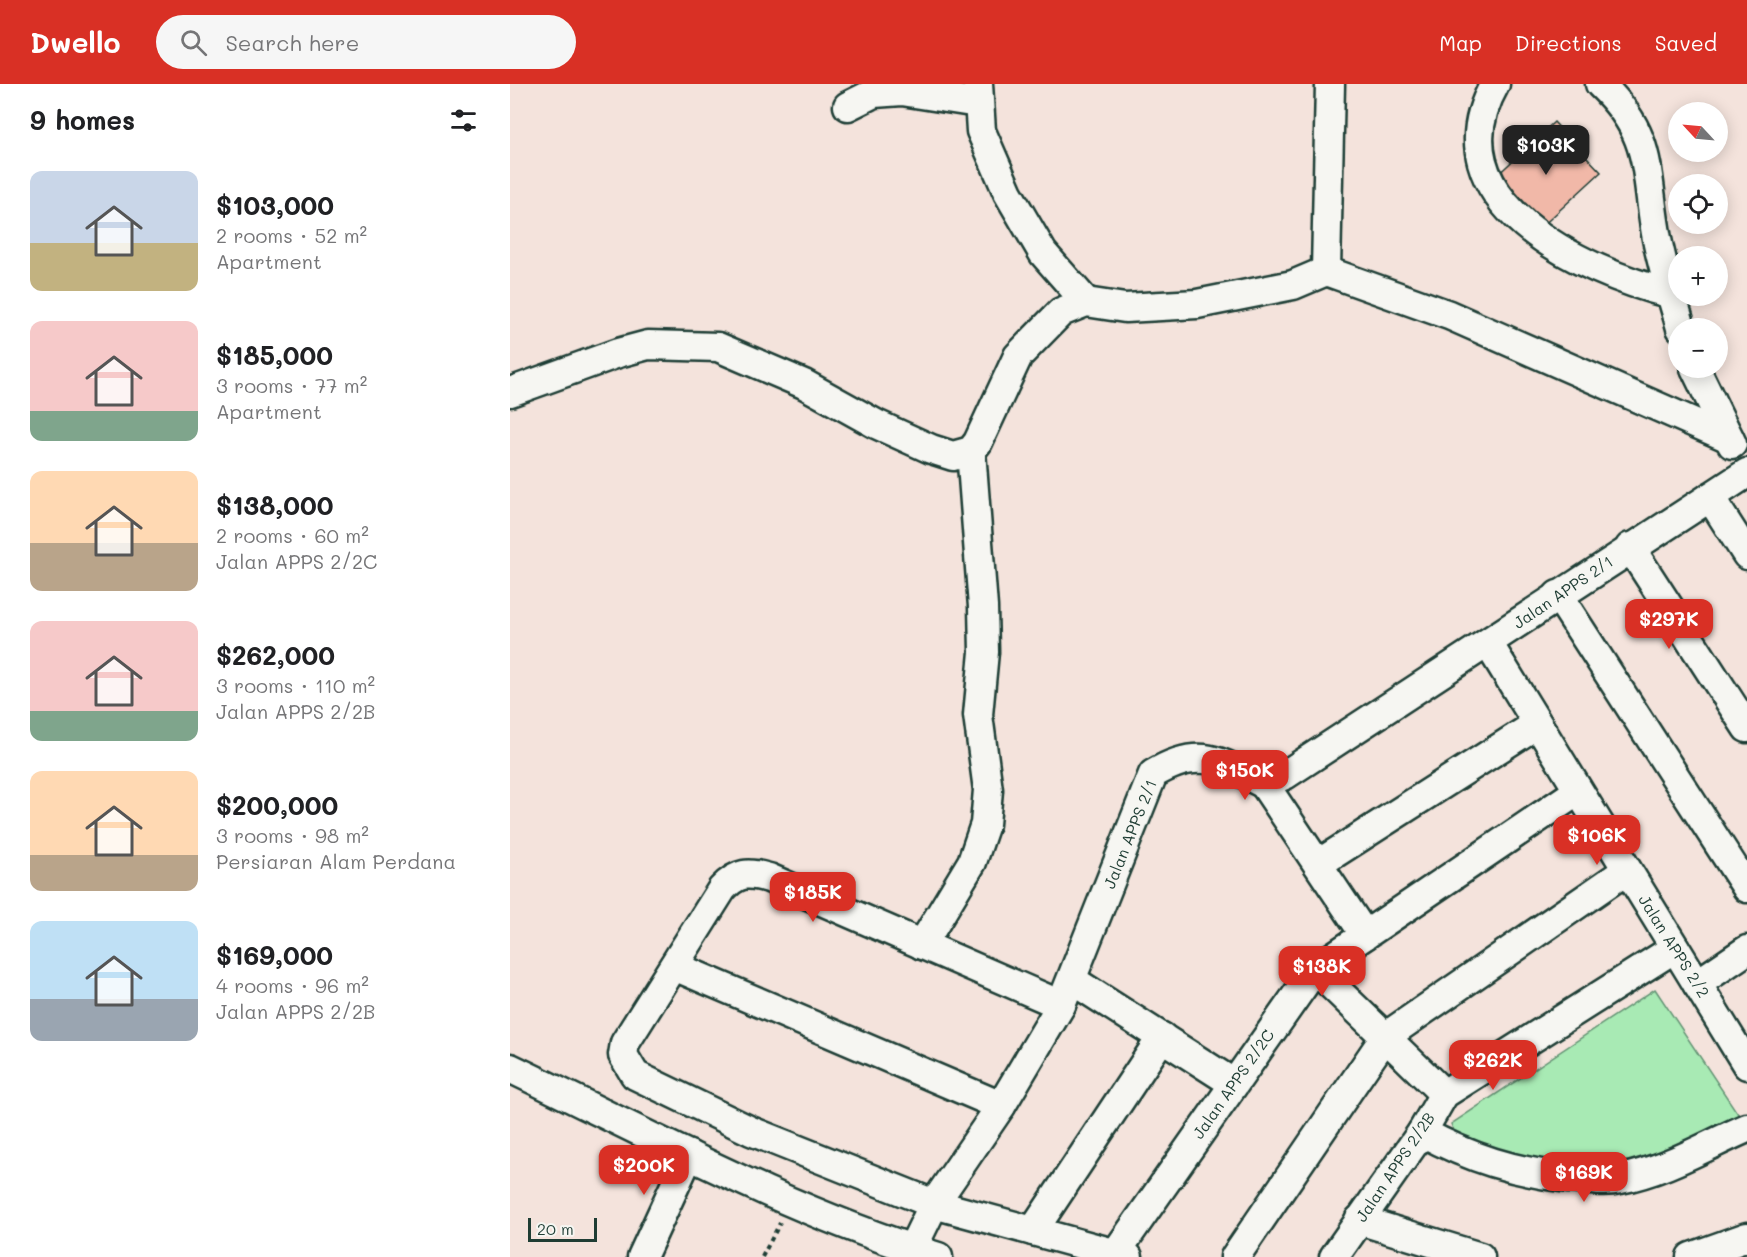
<!DOCTYPE html>
<html lang="en">
<head>
<meta charset="utf-8">
<style>
  body { margin:0; font-family:Mali,sans-serif; background:#f6f6f6; color:#202124; height:100vh; display:flex; flex-direction:column; font-size:22px; white-space:nowrap }
  * { box-sizing:border-box; margin:0 }
  p { font-size:20px; color:#757577 }
  .icon { flex:none; width:33px; height:33px; fill:none; stroke:currentColor; stroke-width:2; stroke-linecap:round; stroke-linejoin:round }
  .map { position:relative; flex:1; overflow:hidden }
  .details { display:flex; flex-direction:column; background:#fff; width:510px }
  .details>* { flex:none }
  .needle { width:39px; rotate:296deg }
  .fabs { position:absolute; left:1158px; top:18px; display:grid; gap:12px }
  .fabs a { display:grid; place-items:center; width:60px; height:60px; border-radius:50%; background:#fff; box-shadow:0 3px 15px #0003; font-size:30px }
  .scale { position:absolute; left:18px; bottom:15px; width:69px; box-sizing:border-box; padding-left:6px; border:3px solid #1f3d34; border-top:0; font-size:16px; line-height:21px; white-space:nowrap; color:#1f3d34; -webkit-text-stroke:4px #f6f6f2; paint-order:stroke }
  .price { position:absolute; translate:-50% -51px; padding:0 14px; border-radius:12px; background:#d93025; color:#fff; font-size:20px; line-height:39px; filter:drop-shadow(0 2px 3px #0008) }
  .price::after { content:''; position:absolute; left:50%; top:36px; width:18px; height:14px; margin-left:-9px; background:inherit; clip-path:polygon(0 0,100% 0,50% 100%) }
  .price.active { background:#222; color:#fff }
  ul { padding:0; list-style:none }
  li { display:flex; align-items:center; gap:18px; height:150px; padding:0 30px }
  li span { display:grid; place-items:center; flex:none; width:168px; height:120px; border-radius:12px; color:#555 }
  li>.icon { margin-inline-start:auto }
  span .icon { width:72px; height:72px; fill:#fffc; stroke-width:1 }
  li b { font-size:26px }
  h2 { display:flex; justify-content:space-between; align-items:center; height:72px; padding:0 30px; font-size:26px }
  header { display:flex; align-items:center; gap:36px; box-sizing:border-box; height:84px; padding:0 30px; background:#d93025; color:#fff }
  header strong { font-size:28px }
  nav { display:flex; gap:33px; margin-inline-start:auto; font-size:21px }
  .search { width:420px; height:54px; background:#f6f6f6; display:flex; align-items:center; gap:15px; box-sizing:border-box; padding:0 21px; border-radius:33px; color:#757577; font-size:22px }
  main { display:flex; flex:1; min-height:0 }
  .map>svg:first-child { display:block }
</style>
</head>
<body>
<header>
<strong>Dwello</strong>
<div class="search"><svg class="icon" aria-label="search" viewBox="0 0 24 24"><circle cx="10" cy="10" r="6"/><path d="M15 15l6 6"/></svg>Search here</div>
<nav><a>Map</a><a>Directions</a><a>Saved</a></nav>
</header>
<main>
<section class="details">
<h2>9 homes<svg class="icon" aria-label="filters" viewBox="0 0 24 24"><path d="M4 7h16M4 17h16"/><circle cx="9" cy="7" r="2"/><circle cx="15" cy="17" r="2"/></svg></h2>
<ul>
<li><span style="background:linear-gradient(#c9d6e8 60%,#c2b280 0)"><svg class="icon" aria-label="home" viewBox="0 0 24 24"><path d="M3 11l9-7 9 7M6 9v11h12V9"/></svg></span><div><b>$103,000</b><p>2 rooms · 52 m²</p><p>Apartment</p></div></li>
<li><span style="background:linear-gradient(#f6c9c9 75%,#7fa58c 0)"><svg class="icon" aria-label="home" viewBox="0 0 24 24"><path d="M3 11l9-7 9 7M6 9v11h12V9"/></svg></span><div><b>$185,000</b><p>3 rooms · 77 m²</p><p>Apartment</p></div></li>
<li><span style="background:linear-gradient(#ffd9b3 60%,#b9a48a 0)"><svg class="icon" aria-label="home" viewBox="0 0 24 24"><path d="M3 11l9-7 9 7M6 9v11h12V9"/></svg></span><div><b>$138,000</b><p>2 rooms · 60 m²</p><p>Jalan APPS 2/2C</p></div></li>
<li><span style="background:linear-gradient(#f6c9c9 75%,#7fa58c 0)"><svg class="icon" aria-label="home" viewBox="0 0 24 24"><path d="M3 11l9-7 9 7M6 9v11h12V9"/></svg></span><div><b>$262,000</b><p>3 rooms · 110 m²</p><p>Jalan APPS 2/2B</p></div></li>
<li><span style="background:linear-gradient(#ffd9b3 70%,#b9a48a 0)"><svg class="icon" aria-label="home" viewBox="0 0 24 24"><path d="M3 11l9-7 9 7M6 9v11h12V9"/></svg></span><div><b>$200,000</b><p>3 rooms · 98 m²</p><p>Persiaran Alam Perdana</p></div></li>
<li><span style="background:linear-gradient(#bfe0f5 65%,#9aa5b1 0)"><svg class="icon" aria-label="home" viewBox="0 0 24 24"><path d="M3 11l9-7 9 7M6 9v11h12V9"/></svg></span><div><b>$169,000</b><p>4 rooms · 96 m²</p><p>Jalan APPS 2/2B</p></div></li>
</ul>
</section>
<div class="map">
<svg width="1237" height="1173" viewBox="0 0 1237 1173">
  <rect width="100%" height="100%" fill="#f4e3dc"/>
  <filter id="ink" filterUnits="userSpaceOnUse"><feTurbulence type="fractalNoise" baseFrequency=".0167" numOctaves="2"/><feDisplacementMap in="SourceGraphic" scale="12" xChannelSelector="R" yChannelSelector="G"/><feConvolveMatrix kernelMatrix="1 2 1 2 8 2 1 2 1" color-interpolation-filters="sRGB"/></filter>
  <g filter="url(#ink)">
    <polygon fill="#a8eab4" stroke="#649474" stroke-width="1.5" points="1145,905 1230,1033 1181,1065 1070,1091 951,1065 941,1040"/>
    <polygon fill="#f1b8a8" stroke="#1f3d34" stroke-width="1.5" points="1044,38 1091,88 1027,147 981,97"/>
    <g fill="none" stroke-linecap="round" stroke-linejoin="round">
      <g stroke="#1f3d34" stroke-width="33">
        <g id="minor">
          <polyline points="468,0 471,47 498,109 533,169 576,218"/>
          <polyline points="820,0 816,187 939,231 1219,354"/>
          <path d="M985,0C919,116 1072,188 1162,210"/>
          <path d="M1090,0C1145,53 1134,87 1147,155C1153,186 1163,215 1171,244"/>
          <polyline points="338,22 364,9 392,7 468,19"/>
          <polyline points="1185,284 1222,360"/>
          <polyline points="0,308 108,269 138,261 208,263 294,300 366,340 421,365 443,372 461,367 468,358 508,272 551,228 576,218 615,224 687,220 783,201 816,187"/>
          <polyline points="1200,413 1237,471"/>
          <polyline points="1120,463 1237,644"/>
          <polyline points="1048,511 1237,804"/>
          <polyline points="978,559 1237,981"/>
          <polyline points="754,700 855,851"/>
          <polyline points="808,780 1027,640"/>
          <polyline points="412,861 462,778 475,740 478,706 468,631 474,568 473,523 461,367"/>
          <polyline points="164,882 491,1022"/>
          <polyline points="805,885 934,1010"/>
          <polyline points="562,896 723,999"/>
          <polyline points="1187,900 1237,866"/>
          <path d="M551,921L259,794C238,788 228,788 212,805L115,959L113,971L125,991L241,1047L424,1120L618,1173"/>
          <path d="M0,984C140,1051 279,1127 428,1173"/>
          <path d="M912,1048C960,1074 1005,1088 1059,1094C1076,1095 1093,1099 1110,1095C1156,1086 1195,1062 1237,1044"/>
          <polyline points="849,1136 970,1173"/>
          <polyline points="523,1147 652,953"/>
          <path d="M402,1165L424,1120L491,1022L551,921L643,690C691,661 710,678 754,700L775,691L1237,389"/>
          <polyline points="605,1170 805,885 1068,707"/>
          <polyline points="132,1173 179,1071"/>
          <polyline points="725,1173 875,953 1117,786"/>
          <polyline points="824,1173 912,1048 934,1010 1165,864"/>
          <polyline points="1181,1173 1237,1153"/>
        </g>
      </g>
      <polyline stroke="#1f3d34" stroke-width="4" stroke-dasharray="4.5 4.5" stroke-linecap="butt" points="252,1173 270,1139"/>
      <use href="#minor" stroke="#f6f6f2" stroke-width="28"/>
    </g>
  </g>
  <g text-anchor="middle" stroke-width="4.5" stroke-linejoin="round" paint-order="stroke">
    <g font-size="16" fill="#1f3d34" stroke="#f6f6f2">
      <text transform="translate(1053 508) rotate(-34)" y="6">Jalan APPS 2/1</text>
      <text transform="translate(620 750) rotate(-68)" y="6">Jalan APPS 2/1</text>
      <text transform="translate(1164 862) rotate(58)" y="6">Jalan APPS 2/2</text>
      <text transform="translate(723 1000) rotate(-55)" y="6">Jalan APPS 2/2C</text>
      <text transform="translate(885 1083) rotate(-56)" y="6">Jalan APPS 2/2B</text>
    </g>
  </g>
</svg>
<div class="fabs">
<a><svg class="needle" viewBox="-14 -14 28 28"><path d="M0-13l5 13h-10z" fill="#e53935"/><path d="M0 13l5-13h-10z" fill="#757577"/></svg></a>
<a><svg class="icon" aria-label="locate" viewBox="0 0 24 24"><circle cx="12" cy="12" r="6"/><path d="M12 2v4M12 18v4M2 12h4M18 12h4"/></svg></a>
<a>+</a>
<a>−</a>
</div>
<div class="scale">20 m</div>
<b class="price active" style="left:1036px;top:92px">$103K</b>
<b class="price" style="left:1159px;top:566px">$297K</b>
<b class="price" style="left:735px;top:717px">$150K</b>
<b class="price" style="left:1087px;top:782px">$106K</b>
<b class="price" style="left:303px;top:839px">$185K</b>
<b class="price" style="left:812px;top:913px">$138K</b>
<b class="price" style="left:983px;top:1007px">$262K</b>
<b class="price" style="left:134px;top:1112px">$200K</b>
<b class="price" style="left:1074px;top:1119px">$169K</b>
</div>
</main>
</body>
</html>
